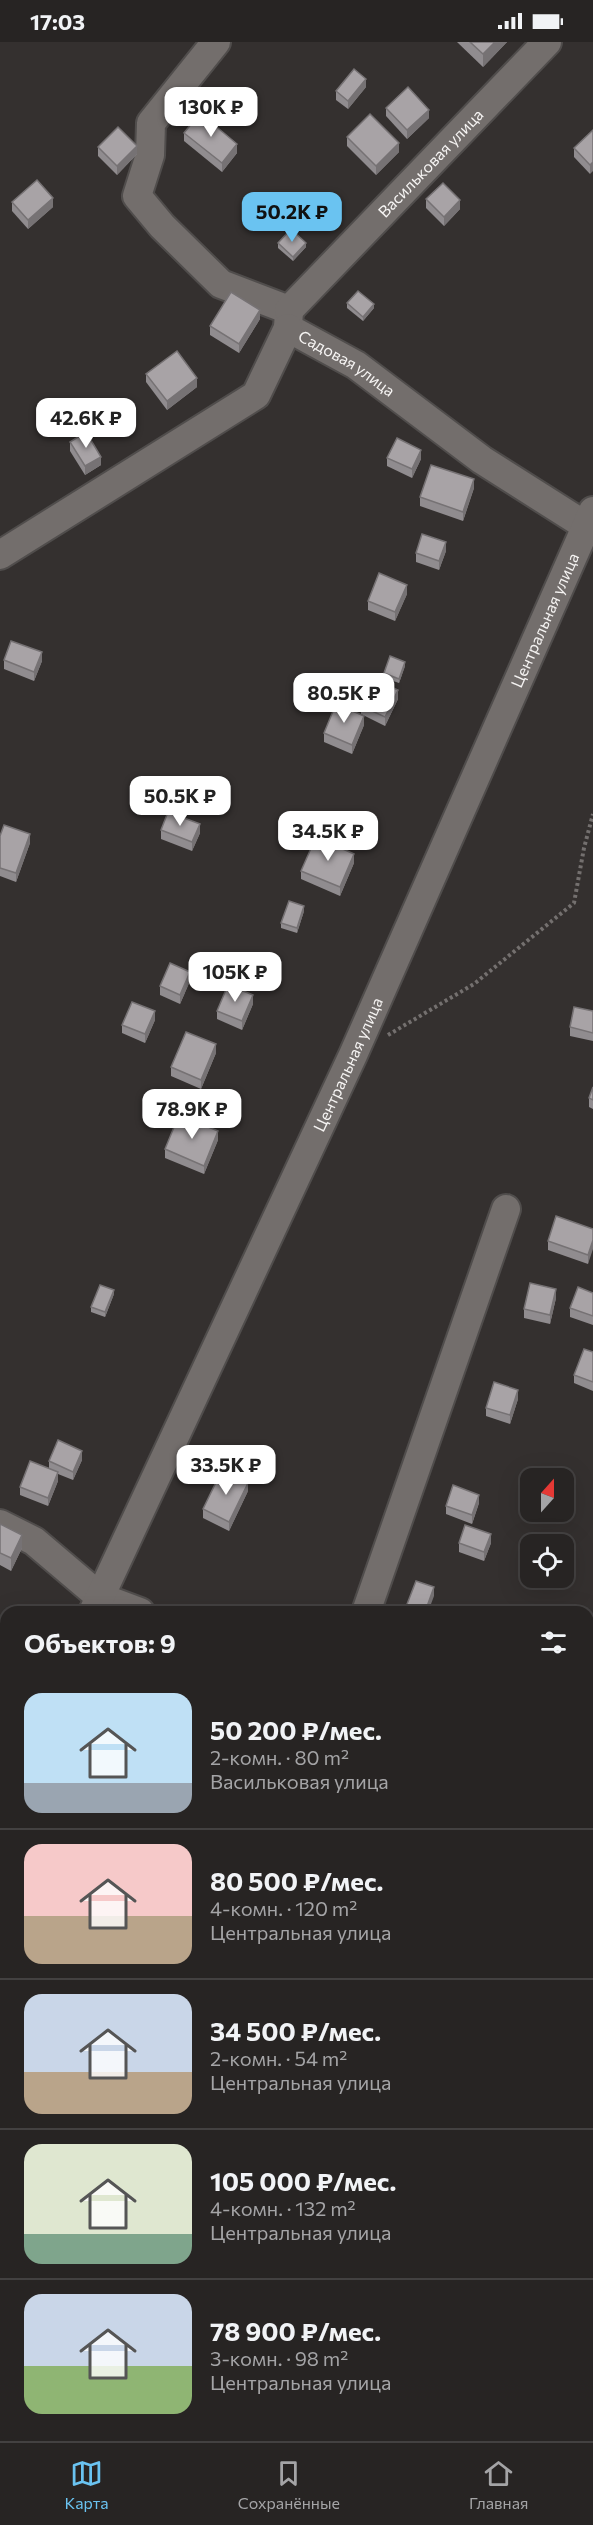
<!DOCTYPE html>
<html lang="ru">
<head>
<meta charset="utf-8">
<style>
  body { margin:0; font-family:Commissioner,sans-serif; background:#2f2c2b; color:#f1f3f6; height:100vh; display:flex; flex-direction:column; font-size:22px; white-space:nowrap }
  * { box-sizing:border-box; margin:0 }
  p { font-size:20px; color:#a4a4a6 }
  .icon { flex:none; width:33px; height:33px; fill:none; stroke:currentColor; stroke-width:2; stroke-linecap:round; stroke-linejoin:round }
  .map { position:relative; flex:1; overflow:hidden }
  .drawer { position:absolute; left:0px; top:1564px; width:594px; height:836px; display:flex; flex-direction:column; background:#272423; border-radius:18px 18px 0 0; box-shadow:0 6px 24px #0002,0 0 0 2px #434141 }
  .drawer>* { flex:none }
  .needle { width:39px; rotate:21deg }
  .buttons { position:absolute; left:520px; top:1426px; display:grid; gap:12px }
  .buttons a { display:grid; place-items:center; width:54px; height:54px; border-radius:12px; background:#272423; box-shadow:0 6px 24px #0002,0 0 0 2px #434141; font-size:30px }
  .price { position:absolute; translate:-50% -51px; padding:0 14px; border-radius:12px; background:#fff; color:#222; font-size:20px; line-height:39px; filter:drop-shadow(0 2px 3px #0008) }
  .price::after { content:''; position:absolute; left:50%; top:36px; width:18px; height:14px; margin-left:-9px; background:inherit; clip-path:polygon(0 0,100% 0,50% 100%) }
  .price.current { background:#6ac3f1; color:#111 }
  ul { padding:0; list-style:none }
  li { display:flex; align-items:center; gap:18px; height:150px; padding:0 24px }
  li+li { border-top:2px solid #434141 }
  li span { display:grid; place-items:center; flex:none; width:168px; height:120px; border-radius:18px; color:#555 }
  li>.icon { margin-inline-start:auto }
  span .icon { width:72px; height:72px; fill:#fffc; stroke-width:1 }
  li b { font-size:26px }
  h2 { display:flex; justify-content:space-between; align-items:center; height:72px; padding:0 24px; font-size:26px }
  .status { display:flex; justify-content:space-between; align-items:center; height:42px; padding:0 30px; background:#272423; direction:ltr }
  .status svg { height:16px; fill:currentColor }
  .menu { display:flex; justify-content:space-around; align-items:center; height:84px; border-top:2px solid #434141; background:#272423; font-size:16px; color:#a4a4a6 }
  .menu a { display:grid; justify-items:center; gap:3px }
  .menu .current { color:#6ac3f1 }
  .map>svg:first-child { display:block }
</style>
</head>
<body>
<div class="status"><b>17:03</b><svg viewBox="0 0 49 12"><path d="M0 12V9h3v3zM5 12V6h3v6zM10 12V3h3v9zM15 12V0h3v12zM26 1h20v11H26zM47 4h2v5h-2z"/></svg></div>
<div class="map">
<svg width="593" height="2399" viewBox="0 0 593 2399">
  <rect width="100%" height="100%" fill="#34302f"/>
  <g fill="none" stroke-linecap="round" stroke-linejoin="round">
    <g stroke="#504d4c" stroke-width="32">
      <g id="minor">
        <path id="s1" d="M216,0L151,81L150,113L137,154L162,184L221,242L289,268L288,286L356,323L482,418L586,484"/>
        <path id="s2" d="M289,268L547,0"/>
        <polyline points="0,513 256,353 288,286"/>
        <polyline points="0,1482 34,1499 100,1555 140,1570"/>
        <path id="s3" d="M93,1570L353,1013L593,469"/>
        <polyline points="366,1570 506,1167"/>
        <polyline points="588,1739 593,1741"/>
        <polyline points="0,1778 6,1765"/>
        <polyline points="88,2399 91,2394"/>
      </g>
    </g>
    <polyline stroke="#74706f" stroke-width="4" stroke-dasharray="3 3" stroke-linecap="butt" points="388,993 474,942 574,861 584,806 593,772"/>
    <use href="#minor" stroke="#736e6c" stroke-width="28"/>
  </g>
  <g fill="#908c8f">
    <polygon points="457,0 507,0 483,25"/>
    <polygon points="366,45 348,67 336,58 336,49"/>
    <polygon points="386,66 429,76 407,97 386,74"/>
    <polygon points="593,88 590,132 574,115 574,106"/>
    <polygon points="184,91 237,111 222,130 184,99"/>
    <polygon points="347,95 399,110 376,133 347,104"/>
    <polygon points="98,105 137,112 117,133 98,114"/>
    <polygon points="426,157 460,167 444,184 426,166"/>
    <polygon points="12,160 53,165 28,187 12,169"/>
    <polygon points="278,201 306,205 293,219 278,206"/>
    <polygon points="347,261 374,266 363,279 347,266"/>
    <polygon points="260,277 239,311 210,293 210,284"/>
    <polygon points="146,332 197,345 167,368 146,340"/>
    <polygon points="70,400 101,423 85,433 70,409"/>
    <polygon points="387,416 421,417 412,436 387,424"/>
    <polygon points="474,446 463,479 420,464 420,455"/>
    <polygon points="446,509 439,528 416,520 416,511"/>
    <polygon points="407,552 395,579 368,568 368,559"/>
    <polygon points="4,618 42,619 34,639 4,627"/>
    <polygon points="405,624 399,641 384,636 384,631"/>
    <polygon points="398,657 385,684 361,672 361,664"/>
    <polygon points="364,683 352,712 324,700 324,691"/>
    <polygon points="161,788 200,791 192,809 161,797"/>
    <polygon points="0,794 30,801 16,840 0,834"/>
    <polygon points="354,821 340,854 301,837 301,829"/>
    <polygon points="304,869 297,891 281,886 281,881"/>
    <polygon points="190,939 180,962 160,953 160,944"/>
    <polygon points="253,962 242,988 217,977 217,969"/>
    <polygon points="593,969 593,999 570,994 570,985"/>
    <polygon points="155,978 145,1001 122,991 122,983"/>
    <polygon points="216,1011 201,1047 171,1034 171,1025"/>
    <polygon points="593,1045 593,1067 589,1065 589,1056"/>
    <polygon points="218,1098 204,1132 165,1116 165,1107"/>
    <polygon points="593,1187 588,1222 548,1208 548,1199"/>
    <polygon points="593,1251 593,1283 570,1275 570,1266"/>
    <polygon points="114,1252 105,1275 91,1270 91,1265"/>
    <polygon points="556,1256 550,1282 524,1276 524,1267"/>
    <polygon points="593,1310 593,1349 574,1341 574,1333"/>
    <polygon points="518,1357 510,1382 486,1374 486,1366"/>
    <polygon points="82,1418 73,1438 58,1432 58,1439 48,1464 20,1453 20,1445 49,1427 49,1419"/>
    <polygon points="248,1449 229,1489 203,1476 203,1467"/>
    <polygon points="479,1461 472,1482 446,1472 446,1464"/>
    <polygon points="0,1482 22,1506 11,1529 0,1523"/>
    <polygon points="459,1501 491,1501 484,1519 459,1510"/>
  </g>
  <g fill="#767274">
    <polygon points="495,0 507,0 483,25 483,12"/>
    <polygon points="366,37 366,45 348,67 348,59"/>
    <polygon points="429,68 429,76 407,97 407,88"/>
    <polygon points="399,101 399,110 376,133 376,124"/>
    <polygon points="237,102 237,111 222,130 222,121"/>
    <polygon points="137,104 137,112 117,133 117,124"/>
    <polygon points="593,120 593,129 590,132 590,123"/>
    <polygon points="53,156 53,165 28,187 28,178"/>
    <polygon points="460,158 460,167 444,184 444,175"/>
    <polygon points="306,201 306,205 293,219 293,215"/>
    <polygon points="374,262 374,266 363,279 363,275"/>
    <polygon points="260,268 260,277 239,311 239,302"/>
    <polygon points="197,336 197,345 167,368 167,359"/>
    <polygon points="421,408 421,417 412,436 412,427"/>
    <polygon points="101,415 101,423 85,433 85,424"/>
    <polygon points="474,437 474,446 463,479 463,470"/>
    <polygon points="446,500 446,509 439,528 439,519"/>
    <polygon points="407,543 407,552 395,579 395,570"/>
    <polygon points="42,610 42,619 34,639 34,630"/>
    <polygon points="405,620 405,624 399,641 399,637"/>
    <polygon points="398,648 398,657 385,684 385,675"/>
    <polygon points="364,674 364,683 352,712 352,703"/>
    <polygon points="200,782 200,791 192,809 192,800"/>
    <polygon points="30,792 30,801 16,840 16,831"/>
    <polygon points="354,812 354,821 340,854 340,845"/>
    <polygon points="304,864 304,869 297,891 297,886"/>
    <polygon points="190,930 190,939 180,962 180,953"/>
    <polygon points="253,953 253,962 242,988 242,979"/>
    <polygon points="155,969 155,978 145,1001 145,992"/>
    <polygon points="216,1002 216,1011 201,1047 201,1038"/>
    <polygon points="218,1089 218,1098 204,1132 204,1124"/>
    <polygon points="593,1198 593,1207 588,1222 588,1213"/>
    <polygon points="556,1247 556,1256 550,1282 550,1273"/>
    <polygon points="114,1248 114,1252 105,1275 105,1270"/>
    <polygon points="518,1348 518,1357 510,1382 510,1373"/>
    <polygon points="82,1409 82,1418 73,1438 73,1430"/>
    <polygon points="58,1430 58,1439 48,1464 48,1456"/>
    <polygon points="248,1441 248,1449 229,1489 229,1480"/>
    <polygon points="479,1453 479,1461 472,1482 472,1473"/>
    <polygon points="491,1492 491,1501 484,1519 484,1510"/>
    <polygon points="22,1493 22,1506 11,1529 11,1516"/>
    <polygon points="434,1545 434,1554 428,1570 425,1570"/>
  </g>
  <g fill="#a8a3a6" stroke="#767274" stroke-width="1.5">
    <polygon points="470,0 495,0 483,12"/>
    <polygon points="354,27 366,37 348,59 336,49"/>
    <polygon points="408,45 429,68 407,88 386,66"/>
    <polygon points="200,71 237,102 222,121 184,91"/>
    <polygon points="370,72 399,101 376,124 347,95"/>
    <polygon points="118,85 137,104 117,124 98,105"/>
    <polygon points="593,88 593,120 590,123 574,106"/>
    <polygon points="37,138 53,156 28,178 12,160"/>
    <polygon points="443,141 460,158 444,175 426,157"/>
    <polygon points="291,187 306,201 293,215 278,201"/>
    <polygon points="358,249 374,262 363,275 347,261"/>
    <polygon points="231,250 260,268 239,302 210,284"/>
    <polygon points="177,309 197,336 167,359 146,332"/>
    <polygon points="86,390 101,415 85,424 70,400"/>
    <polygon points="397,396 421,408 412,427 387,416"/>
    <polygon points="431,423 474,437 463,470 420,455"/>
    <polygon points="422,492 446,500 439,519 416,511"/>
    <polygon points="379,531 407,543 395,570 368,559"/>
    <polygon points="11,599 42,610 34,630 4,618"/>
    <polygon points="390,614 405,620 399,637 384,631"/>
    <polygon points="374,637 398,648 385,675 361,664"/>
    <polygon points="336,662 364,674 352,703 324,691"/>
    <polygon points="168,770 200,782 192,800 161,788"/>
    <polygon points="4,783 30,792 16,831 0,826 0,794"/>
    <polygon points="316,795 354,812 340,845 301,829"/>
    <polygon points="289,859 304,864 297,886 281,881"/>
    <polygon points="170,921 190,930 180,953 160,944"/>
    <polygon points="228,943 253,953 242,979 217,969"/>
    <polygon points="132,960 155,969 145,992 122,983"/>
    <polygon points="574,965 593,969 593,991 570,985"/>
    <polygon points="186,990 216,1002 201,1038 171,1025"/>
    <polygon points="593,1045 593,1058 589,1056"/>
    <polygon points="179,1073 218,1089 204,1124 165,1107"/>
    <polygon points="556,1174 593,1187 593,1198 588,1213 548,1199"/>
    <polygon points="530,1241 556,1247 550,1273 524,1267"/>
    <polygon points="100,1243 114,1248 105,1270 91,1265"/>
    <polygon points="578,1245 593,1251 593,1274 570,1266"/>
    <polygon points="584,1307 593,1310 593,1340 574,1333"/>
    <polygon points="494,1340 518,1348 510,1373 486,1366"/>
    <polygon points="58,1398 82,1409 73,1430 49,1419"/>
    <polygon points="30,1419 58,1430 48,1456 20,1445"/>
    <polygon points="222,1428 248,1441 229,1480 203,1467"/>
    <polygon points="453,1443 479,1453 472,1473 446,1464"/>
    <polygon points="0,1482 22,1493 11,1516 0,1511"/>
    <polygon points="465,1483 491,1492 484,1510 459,1501"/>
    <polygon points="416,1539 434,1545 425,1570 404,1570"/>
  </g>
  <g text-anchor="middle" stroke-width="6" stroke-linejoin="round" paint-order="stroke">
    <g font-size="16" fill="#f6f4f3" stroke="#2a2725">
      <text dy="6" stroke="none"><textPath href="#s2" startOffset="204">Васильковая улица</textPath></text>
      <text dy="6" stroke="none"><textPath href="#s1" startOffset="460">Садовая улица</textPath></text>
      <text dy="6" stroke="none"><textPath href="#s3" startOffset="1090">Центральная улица</textPath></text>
      <text dy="6" stroke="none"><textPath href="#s3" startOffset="604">Центральная улица</textPath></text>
    </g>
  </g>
</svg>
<div class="buttons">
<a><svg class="needle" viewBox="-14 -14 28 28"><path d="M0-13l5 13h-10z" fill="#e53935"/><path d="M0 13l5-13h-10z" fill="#a4a4a6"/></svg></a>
<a><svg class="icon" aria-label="locate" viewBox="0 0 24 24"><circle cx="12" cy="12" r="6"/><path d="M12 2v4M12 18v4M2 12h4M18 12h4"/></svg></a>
</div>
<b class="price" style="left:211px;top:96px">130K ₽</b>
<b class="price current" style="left:292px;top:201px">50.2K ₽</b>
<b class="price" style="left:86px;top:407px">42.6K ₽</b>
<b class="price" style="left:344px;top:682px">80.5K ₽</b>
<b class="price" style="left:180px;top:785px">50.5K ₽</b>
<b class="price" style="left:328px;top:820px">34.5K ₽</b>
<b class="price" style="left:235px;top:961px">105K ₽</b>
<b class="price" style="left:192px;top:1098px">78.9K ₽</b>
<b class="price" style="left:226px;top:1454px">33.5K ₽</b>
<section class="drawer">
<h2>Объектов: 9<svg class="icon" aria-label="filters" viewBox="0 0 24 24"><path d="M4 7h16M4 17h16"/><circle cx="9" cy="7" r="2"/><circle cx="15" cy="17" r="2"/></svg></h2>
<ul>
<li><span style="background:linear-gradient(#bfe0f5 75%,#9aa5b1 0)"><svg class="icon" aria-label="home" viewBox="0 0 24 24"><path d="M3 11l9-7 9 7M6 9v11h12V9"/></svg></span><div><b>50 200 ₽/мес.</b><p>2-комн. · 80 m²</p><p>Васильковая улица</p></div></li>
<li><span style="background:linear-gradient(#f6c9c9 60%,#b9a48a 0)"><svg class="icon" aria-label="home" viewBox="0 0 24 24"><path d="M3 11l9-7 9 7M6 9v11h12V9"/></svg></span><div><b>80 500 ₽/мес.</b><p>4-комн. · 120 m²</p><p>Центральная улица</p></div></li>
<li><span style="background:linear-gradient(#c9d6e8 65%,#b9a48a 0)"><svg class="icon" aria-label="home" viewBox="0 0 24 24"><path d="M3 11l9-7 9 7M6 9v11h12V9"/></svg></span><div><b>34 500 ₽/мес.</b><p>2-комн. · 54 m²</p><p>Центральная улица</p></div></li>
<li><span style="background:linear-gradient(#dfe7d0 75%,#7fa58c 0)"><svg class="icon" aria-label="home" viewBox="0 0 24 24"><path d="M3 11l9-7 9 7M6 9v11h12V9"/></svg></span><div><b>105 000 ₽/мес.</b><p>4-комн. · 132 m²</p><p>Центральная улица</p></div></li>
<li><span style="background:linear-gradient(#c9d6e8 60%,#8fb573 0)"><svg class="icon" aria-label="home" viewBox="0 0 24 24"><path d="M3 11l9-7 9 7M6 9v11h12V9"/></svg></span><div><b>78 900 ₽/мес.</b><p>3-комн. · 98 m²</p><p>Центральная улица</p></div></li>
</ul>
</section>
</div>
<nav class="menu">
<a class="current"><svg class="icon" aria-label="map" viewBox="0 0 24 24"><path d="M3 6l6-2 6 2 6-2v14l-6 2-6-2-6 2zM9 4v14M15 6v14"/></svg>Карта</a>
<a><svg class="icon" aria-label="saved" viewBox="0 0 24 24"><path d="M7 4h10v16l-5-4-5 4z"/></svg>Сохранённые</a>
<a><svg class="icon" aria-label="home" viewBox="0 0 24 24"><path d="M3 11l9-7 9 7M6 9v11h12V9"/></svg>Главная</a>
</nav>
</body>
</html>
